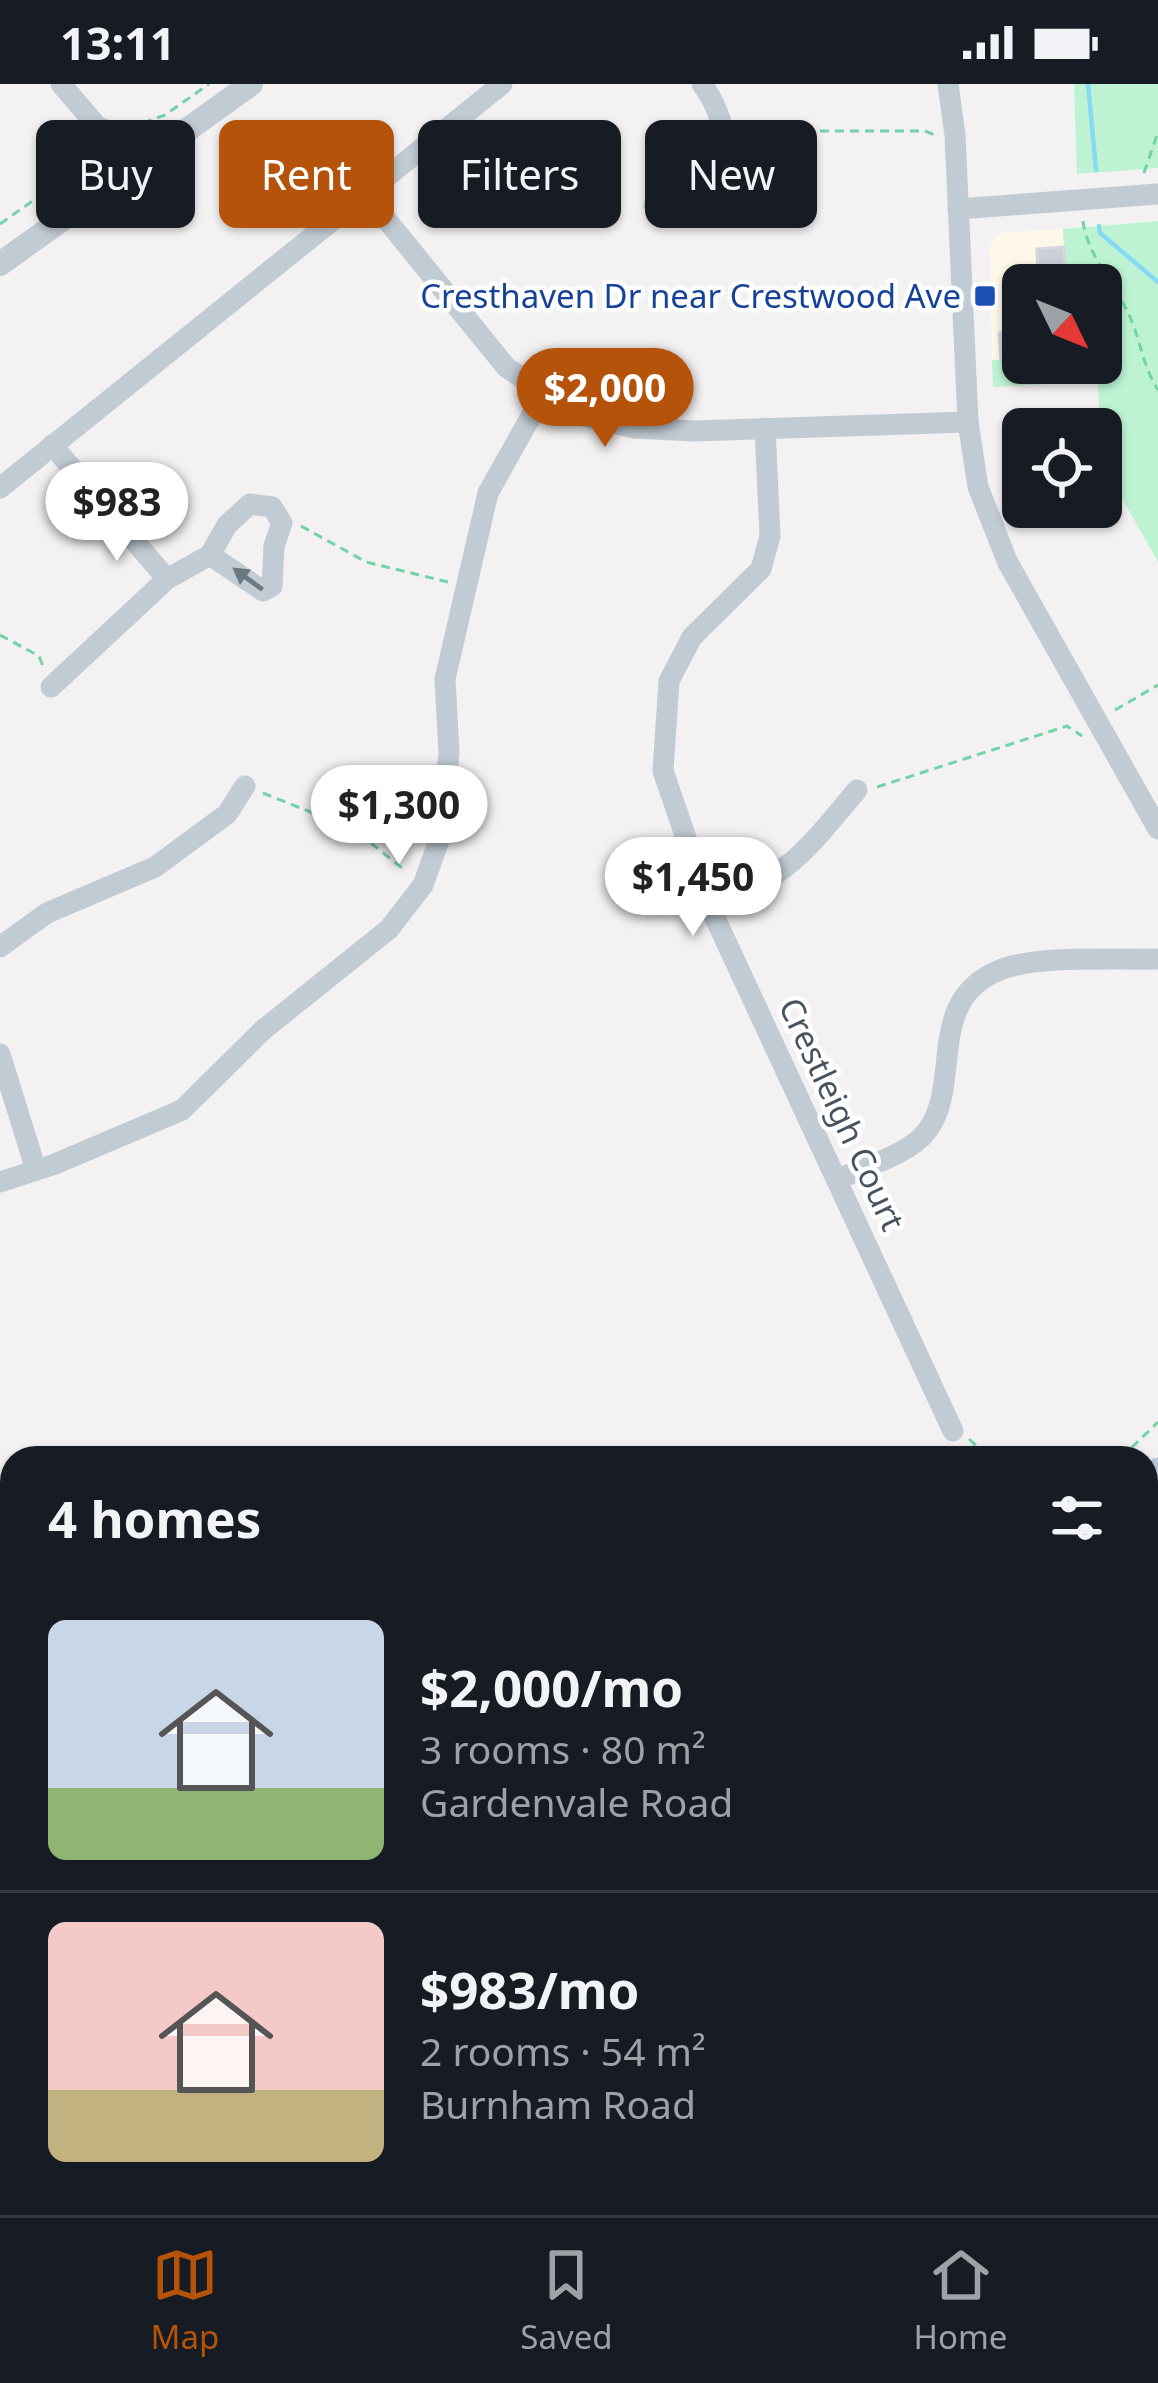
<!DOCTYPE html>
<html lang="en">
<head>
<meta charset="utf-8">
<style>
  body { margin:0; font-family:"Noto Sans",sans-serif; background:#20242c; color:#f1f3f6; height:100vh; display:flex; flex-direction:column; font-size:45px; white-space:nowrap }
  * { box-sizing:border-box; margin:0 }
  p { font-size:39px; color:#9ea1a6 }
  .icon { flex:none; width:66px; height:66px; fill:none; stroke:currentColor; stroke-width:2; stroke-linecap:round; stroke-linejoin:round }
  .map { position:relative; flex:1; overflow:hidden }
  .panel { position:absolute; left:0px; top:1362px; width:1158px; height:771px; display:flex; flex-direction:column; background:#171b24; border-radius:36px 36px 0 0; box-shadow:0 3px 9px #0004 }
  .panel>* { flex:none }
  .banner { position:absolute; left:36px; top:36px; width:1086px; height:108px; display:flex; gap:24px }
  .needle { width:78px; rotate:133deg }
  .buttons { position:absolute; left:1002px; top:180px; display:grid; gap:24px }
  .buttons a { display:grid; place-items:center; width:120px; height:120px; border-radius:18px; background:#171b24; box-shadow:0 3px 9px #0004; font-size:60px }
  .price { position:absolute; translate:-50% -102px; padding:0 27px; border-radius:42px; background:#fff; color:#222; font-size:39px; line-height:78px; filter:drop-shadow(0 3px 6px #0008) }
  .price::after { content:''; position:absolute; left:50%; top:72px; width:36px; height:27px; margin-left:-18px; background:inherit; clip-path:polygon(0 0,100% 0,50% 100%) }
  .price.on { background:#b45309; color:#fff }
  ul { padding:0; list-style:none }
  li { display:flex; align-items:center; gap:36px; height:300px; padding:0 48px }
  li+li { border-top:3px solid #363941 }
  li span { display:grid; place-items:center; flex:none; width:336px; height:240px; border-radius:18px; color:#555 }
  li>.icon { margin-inline-start:auto }
  span .icon { width:144px; height:144px; fill:#fffc; stroke-width:1 }
  li b { font-size:51px }
  h2 { display:flex; justify-content:space-between; align-items:center; height:144px; padding:0 48px; font-size:51px }
  .chip { padding:0 42px; border-radius:18px; background:#171b24; box-shadow:0 3px 9px #0004; font-size:42px; line-height:108px }
  .chip.on { background:#b45309; color:#fff }
  .status { display:flex; justify-content:space-between; align-items:center; height:84px; padding:0 60px; background:#171b24; direction:ltr }
  .status svg { height:33px; fill:currentColor }
  .dock { display:flex; justify-content:space-around; align-items:center; height:168px; border-top:3px solid #363941; background:#171b24; font-size:33px; color:#9ea1a6 }
  .dock a { display:grid; justify-items:center; gap:6px }
  .dock .on { color:#b45309 }
  .map>svg:first-child { display:block }
</style>
</head>
<body>
<div class="status"><b>13:11</b><svg viewBox="0 0 49 12"><path d="M0 12V9h3v3zM5 12V6h3v6zM10 12V3h3v9zM15 12V0h3v12zM26 1h20v11H26zM47 4h2v5h-2z"/></svg></div>
<div class="map">
<svg width="1158" height="2131" viewBox="0 0 1158 2131">
  <rect width="100%" height="100%" fill="#f3f1f1"/>
  <polygon fill="#fef8ea" points="1063,145 1066,201 1023,201 1023,275 992,276 989,159 1001,149"/>
  <g fill="#bdf3d3">
    <polygon points="1074,0 1158,0 1158,84 1077,90"/>
    <polygon points="1158,137 1158,478 1101,377 1098,297 993,303 992,276 1101,279 1101,201 1066,201 1063,145"/>
  </g>
  <g fill="none" stroke-linecap="round" stroke-linejoin="round">
    <g stroke="#87daf3" stroke-width="4.5">
      <polyline points="1088,0 1096,86"/>
      <polyline points="1099,142 1100,149 1158,198"/>
    </g>
  </g>
  <g fill="#ccd0d6" stroke="#d4d7dd" stroke-width="3">
    <polygon points="1064,163 1066,201 1038,201 1037,165"/>
    <polygon points="1023,248 1023,275 1001,276 999,249"/>
  </g>
  <g fill="none" stroke-linecap="round" stroke-linejoin="round">
    <g stroke="#72d4a6" stroke-width="3" stroke-dasharray="9 6" stroke-linecap="butt">
      <polyline points="143,39 165,31 209,0"/>
      <polyline points="745,47 925,47 937,52"/>
      <polyline points="1144,89 1158,48"/>
      <path d="M1083,137C1087,171 1116,201 1130,233C1141,258 1143,283 1158,306"/>
      <polyline points="0,140 72,89"/>
      <polyline points="301,442 366,478 448,498"/>
      <polyline points="0,551 39,572 44,585"/>
      <polyline points="1115,626 1158,601"/>
      <polyline points="877,703 1067,642 1082,652"/>
      <polyline points="263,709 353,745 406,787"/>
      <polyline points="969,1355 990,1374"/>
      <polyline points="1121,1374 1158,1338"/>
      <polyline points="1146,1817 1158,1808"/>
      <polyline points="188,2131 201,2121"/>
      <polyline points="742,2131 755,2121"/>
    </g>
    <g stroke="#c1cbd3" stroke-width="21">
      <polyline points="61,0 97,42 155,68"/>
      <polyline points="948,0 955,51 968,338 978,403 1008,479 1158,745"/>
      <polyline points="364,108 506,283 544,309 588,333 634,344 694,347 968,338"/>
      <path d="M654,121C669,119 688,119 701,112C742,90 724,29 702,0"/>
      <polyline points="76,123 90,95 97,42"/>
      <polyline points="958,125 1158,110"/>
      <polyline points="765,344 770,452 761,485 692,553 669,597 663,687 709,821 953,1347"/>
      <polyline points="52,361 167,495 210,471 227,441 250,420 272,423 282,439 274,462 272,502 263,507 210,471"/>
      <polyline points="0,404 502,0"/>
      <polyline points="51,603 167,495"/>
      <path d="M709,821C789,793 804,769 857,706"/>
      <polyline points="0,863 47,829 155,783 227,730 245,702"/>
      <polyline points="0,970 36,1086"/>
      <path d="M837,1096C863,1083 909,1071 927,1047C963,1000 924,916 1000,886C1036,871 1116,876 1158,875"/>
      <polyline points="0,1098 55,1080 182,1026 263,946 389,845 423,801 440,754 449,669 445,595 488,409 544,309"/>
    </g>
    <polyline stroke="#c1cbd3" stroke-width="24" points="0,180 251,0"/>
    <g stroke="#c2cddb" stroke-width="27">
      <polyline points="1146,1397 1158,1387"/>
      <polyline points="1146,1425 1158,1415"/>
      <polyline points="225,2131 238,2121"/>
    </g>
  </g>
  <defs><path id="oneway-solid" d="M-6-.8H1V-3.2L6.5 0L1 3.2V.8H-6Z" transform="scale(3)"/></defs>
  <use fill="#6c7882" href="#oneway-solid" transform="translate(248 495) rotate(-144)"/>
  <rect fill="#1a4fb4" stroke="#fff" stroke-width="4.5" x="973" y="200" width="24" height="24" rx="6"/>
  <g text-anchor="middle" stroke-width="9" stroke-linejoin="round" paint-order="stroke">
    <g font-size="33" fill="#164399" stroke="#fff" text-anchor="end">
      <text x="961" y="224">Cresthaven Dr near Crestwood Ave</text>
    </g>
    <g font-size="33" fill="#475460" stroke="#fff">
      <text transform="translate(842 1030) rotate(65)" y="12">Crestleigh Court</text>
    </g>
  </g>
</svg>
<div class="buttons">
<a><svg class="needle" viewBox="-14 -14 28 28"><path d="M0-13l5 13h-10z" fill="#e53935"/><path d="M0 13l5-13h-10z" fill="#9ea1a6"/></svg></a>
<a><svg class="icon" aria-label="locate" viewBox="0 0 24 24"><circle cx="12" cy="12" r="6"/><path d="M12 2v4M12 18v4M2 12h4M18 12h4"/></svg></a>
</div>
<b class="price on" style="left:605px;top:366px">$2,000</b>
<b class="price" style="left:117px;top:480px">$983</b>
<b class="price" style="left:399px;top:783px">$1,300</b>
<b class="price" style="left:693px;top:855px">$1,450</b>
<div class="banner">
<a class="chip">Buy</a>
<a class="chip on">Rent</a>
<a class="chip">Filters</a>
<a class="chip">New</a>
</div>
<section class="panel">
<h2>4 homes<svg class="icon" aria-label="filters" viewBox="0 0 24 24"><path d="M4 7h16M4 17h16"/><circle cx="9" cy="7" r="2"/><circle cx="15" cy="17" r="2"/></svg></h2>
<ul>
<li><span style="background:linear-gradient(#c9d6e8 70%,#8fb573 0)"><svg class="icon" aria-label="home" viewBox="0 0 24 24"><path d="M3 11l9-7 9 7M6 9v11h12V9"/></svg></span><div><b>$2,000/mo</b><p>3 rooms · 80 m²</p><p>Gardenvale Road</p></div></li>
<li><span style="background:linear-gradient(#f6c9c9 70%,#c2b280 0)"><svg class="icon" aria-label="home" viewBox="0 0 24 24"><path d="M3 11l9-7 9 7M6 9v11h12V9"/></svg></span><div><b>$983/mo</b><p>2 rooms · 54 m²</p><p>Burnham Road</p></div></li>
</ul>
</section>
</div>
<nav class="dock">
<a class="on"><svg class="icon" aria-label="map" viewBox="0 0 24 24"><path d="M3 6l6-2 6 2 6-2v14l-6 2-6-2-6 2zM9 4v14M15 6v14"/></svg>Map</a>
<a><svg class="icon" aria-label="saved" viewBox="0 0 24 24"><path d="M7 4h10v16l-5-4-5 4z"/></svg>Saved</a>
<a><svg class="icon" aria-label="home" viewBox="0 0 24 24"><path d="M3 11l9-7 9 7M6 9v11h12V9"/></svg>Home</a>
</nav>
</body>
</html>
